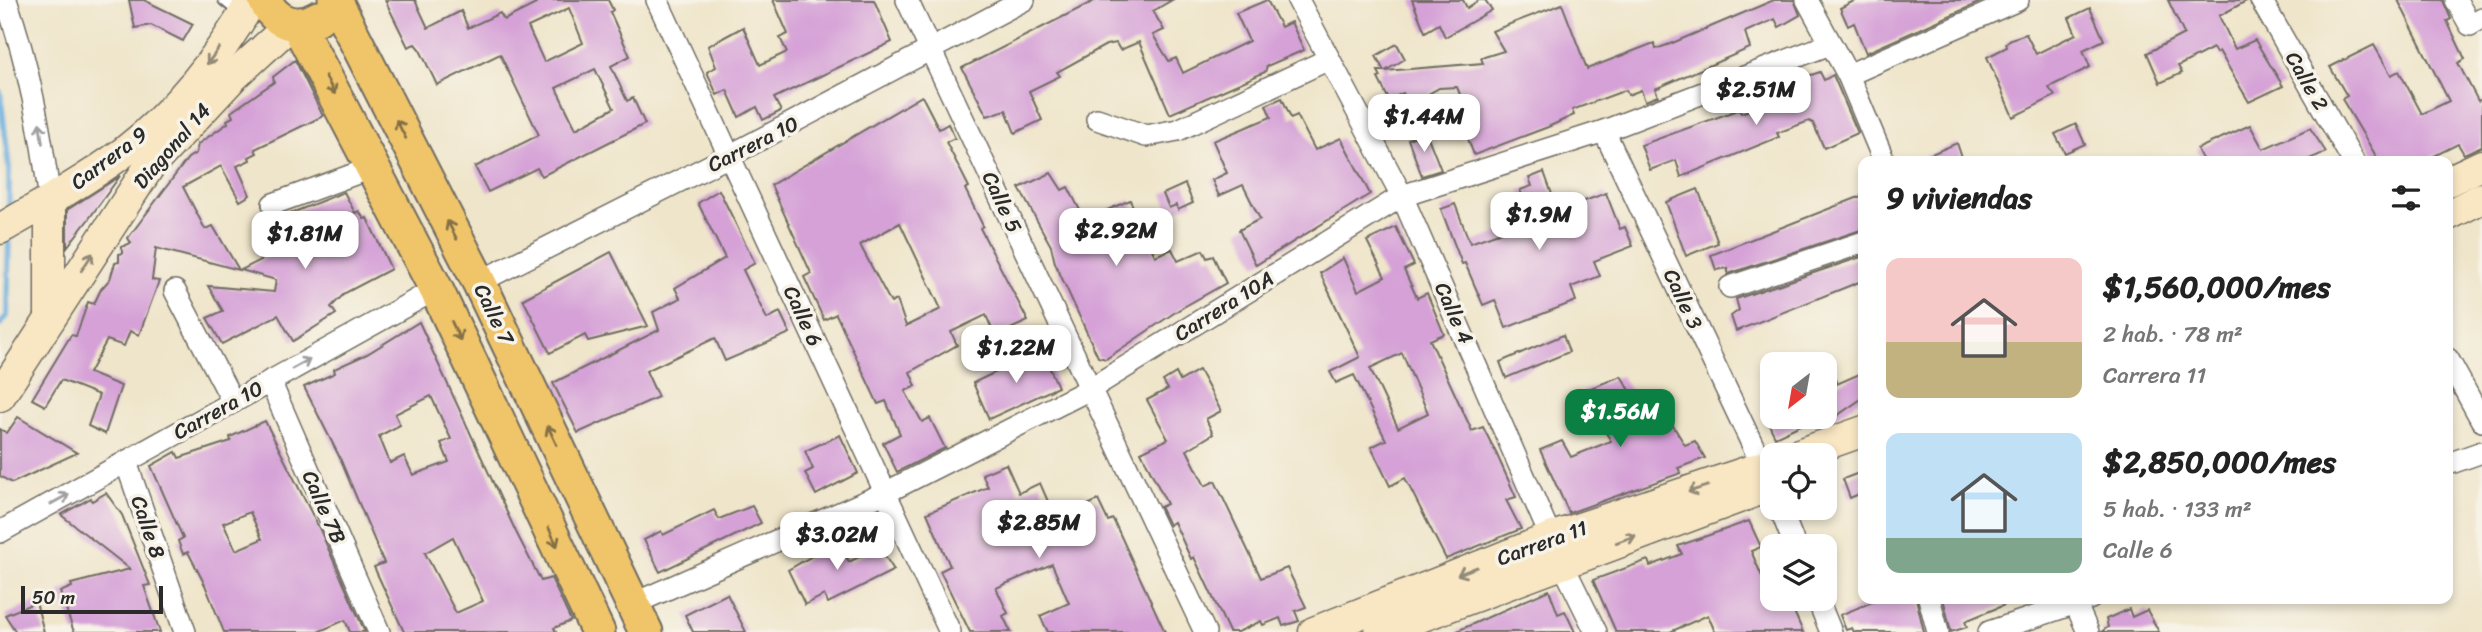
<!DOCTYPE html>
<html lang="es">
<head>
<meta charset="utf-8">
<style>
  body { margin:0; font-family:Sriracha,sans-serif; background:#f6f6f6; color:#222; height:100vh; display:flex; flex-direction:column; font-size:26px; white-space:nowrap }
  * { box-sizing:border-box; margin:0 }
  p { font-size:23px; color:#767676 }
  .icon { flex:none; width:38px; height:38px; fill:none; stroke:currentColor; stroke-width:2; stroke-linecap:round; stroke-linejoin:round }
  .map { position:relative; flex:1; overflow:hidden }
  .sheet { position:absolute; left:1858px; top:156px; width:595px; height:448px; display:flex; flex-direction:column; background:#fff; border-radius:14px; box-shadow:0 4px 10px #0003 }
  .sheet>* { flex:none }
  .needle { width:46px; rotate:211deg }
  .fabs { position:absolute; left:1760px; top:352px; display:grid; gap:14px }
  .fabs a { display:grid; place-items:center; width:77px; height:77px; border-radius:14px; background:#fff; box-shadow:0 4px 10px #0003; font-size:35px }
  .scale { position:absolute; left:21px; bottom:18px; width:142px; box-sizing:border-box; padding-left:7px; border:4px solid #2b2b2b; border-top:0; font-size:19px; line-height:24px; white-space:nowrap; color:#2b2b2b; -webkit-text-stroke:5px #f7f3e8; paint-order:stroke }
  .price { position:absolute; translate:-50% -60px; padding:0 16px; border-radius:14px; background:#fff; color:#222; font-size:23px; line-height:46px; filter:drop-shadow(0 2px 4px #0008) }
  .price::after { content:''; position:absolute; left:50%; top:42px; width:21px; height:16px; margin-left:-10px; background:inherit; clip-path:polygon(0 0,100% 0,50% 100%) }
  .price.current { background:#0b8043; color:#fff }
  ul { padding:0; list-style:none }
  li { display:flex; align-items:center; gap:21px; height:175px; padding:0 28px }
  li span { display:grid; place-items:center; flex:none; width:196px; height:140px; border-radius:14px; color:#555 }
  li>.icon { margin-inline-start:auto }
  span .icon { width:84px; height:84px; fill:#fffc; stroke-width:1 }
  li b { font-size:30px }
  h2 { display:flex; justify-content:space-between; align-items:center; height:84px; padding:0 28px; font-size:30px }
  .map>svg:first-child { display:block }
</style>
</head>
<body>
<div class="map">
<svg width="2482" height="632" viewBox="0 0 2482 632">
  <rect width="100%" height="100%" fill="#f7f3e8"/>
  <filter id="ink" filterUnits="userSpaceOnUse"><feTurbulence type="fractalNoise" baseFrequency=".0143" numOctaves="2"/><feDisplacementMap in="SourceGraphic" scale="14" xChannelSelector="R" yChannelSelector="G"/><feConvolveMatrix kernelMatrix="1 2 1 2 8 2 1 2 1" color-interpolation-filters="sRGB"/></filter>
  <filter id="wash" filterUnits="userSpaceOnUse"><feTurbulence type="fractalNoise" baseFrequency=".00686" numOctaves="4" result="noise"/><feDisplacementMap in="SourceGraphic" scale="28" xChannelSelector="R" yChannelSelector="G"/><feGaussianBlur stdDeviation="1.57" result="paint"/><feColorMatrix in="noise" values="0 0 0 0 0 0 0 0 0 0 0 0 0 0 0 0 0 1.4 0 .05"/><feComposite in="paint" operator="in"/></filter>
  <g filter="url(#wash)">
    <rect width="100%" height="100%" fill="#efe5ca"/>
    <g fill="none" stroke-linecap="round" stroke-linejoin="round">
      <g stroke="#67addd" stroke-width="6">
        <polyline points="0,92 9,168 9,212"/>
        <polyline points="0,325 7,316 9,233"/>
      </g>
    </g>
    <g id="blocks">
      <g fill="#d5a1d7" fill-rule="evenodd">
        <polygon points="129,0 144,0 193,24 183,41 151,25 135,28"/>
        <path d="M385,0H415L428,28L461,11L468,28L500,13L504,20L536,4L535,0H608L613,10L610,12L630,56L611,66L627,101L633,98L645,124L542,176L537,168L488,192L475,167L539,135L500,54L437,85L420,50L415,44L408,47ZM569,8L583,43L544,62L528,27ZM595,69L614,108L576,129L556,88Z"/>
        <polygon points="773,0 874,0 892,42 774,98 781,111 763,120 757,107 739,117 727,90 717,95 707,72 716,67 708,46 743,27 760,65 787,52 780,38 788,34"/>
        <polygon points="1096,0 1172,0 1153,11 1164,30 1153,35 1169,61 1176,58 1183,73 1249,41 1236,13 1267,0 1281,27 1291,22 1304,50 1267,66 1265,72 1170,114 1139,42 1120,50 1116,43 1106,45 1057,72 1060,76 1029,91 1042,120 1015,133 1006,110 987,116 962,68"/>
        <polygon points="1412,0 1463,0 1467,8 1479,0 1485,0 1492,10 1445,37 1439,24 1425,32"/>
        <polygon points="1774,0 1794,0 1800,15 1779,27 1775,19 1745,32 1750,48 1655,89 1658,96 1645,101 1641,90 1628,95 1626,90 1572,110 1574,115 1548,127 1474,155 1464,128 1472,124 1457,87 1439,88 1409,105 1403,93 1389,100 1378,78 1381,77 1378,71 1384,71 1376,56 1397,44 1405,59 1385,71 1483,63 1481,58 1504,51 1492,31 1562,4 1587,69 1654,43 1656,49 1670,44"/>
        <polygon points="1856,0 1985,0 1866,53 1854,23 1848,26 1840,8"/>
        <polygon points="2168,0 2248,0 2219,16 2235,49 2255,40 2283,86 2249,102 2219,51 2216,53 2213,48 2178,66 2182,73 2160,83 2147,53 2184,34"/>
        <polygon points="2398,0 2443,0 2451,19 2447,21 2465,59 2458,63 2478,101 2482,99 2482,146 2464,154 2458,144 2424,161 2379,161 2342,99 2347,96 2330,67 2374,45 2391,75 2399,71 2422,114 2449,101"/>
        <polygon points="2090,8 2104,40 2083,50 2090,67 2053,85 2049,88 2055,96 2013,117 1987,57 2007,47 2006,43 2011,39 2026,34 2036,54 2076,34 2069,18"/>
        <polygon points="295,60 323,116 255,149 257,153 249,157 250,160 237,166 250,195 240,201 221,166 183,187 205,229 213,226 239,270 156,248 152,280 159,281 139,335 130,331 124,346 107,340 89,373 121,386 105,434 88,426 99,395 61,380 45,406 32,399 71,335 76,336 88,302 94,304 101,289 110,279 115,263 119,262 119,254 123,253 121,247 131,243 128,238 188,158 196,153 198,144 228,123 227,120 233,117 231,112 274,82 273,77"/>
        <polygon points="1820,72 1824,80 1833,75 1858,133 1824,148 1813,123 1809,121 1777,133 1779,137 1681,177 1676,160 1650,170 1641,145 1740,109 1741,113 1768,103 1797,91 1793,81"/>
        <path d="M922,96L939,129L948,124L955,138L946,142L969,187L965,189L983,226L980,228L1028,321L995,336L986,315L951,332L957,345L910,372L916,386L905,391L922,422L930,418L945,448L897,472L883,443L900,434L886,401L878,404L836,314L824,320L804,277L811,273L771,185ZM900,223L941,309L906,326L897,300L891,303L860,245Z"/>
        <polygon points="1282,98 1291,118 1297,115 1315,150 1341,138 1370,194 1256,265 1239,230 1260,219 1243,185 1219,196 1212,180 1227,173 1213,141 1271,117 1266,105"/>
        <polygon points="2076,124 2085,144 2065,153 2055,134"/>
        <polygon points="2250,125 2263,149 2310,128 2326,152 2305,161 2203,161 2197,149"/>
        <polygon points="1426,132 1441,170 1422,176 1408,139"/>
        <polygon points="1957,143 1963,161 1915,161"/>
        <polygon points="1544,172 1558,211 1606,193 1620,229 1625,227 1633,246 1594,261 1600,276 1571,287 1576,301 1506,328 1495,300 1483,305 1465,263 1462,264 1441,209 1455,204 1470,243 1513,228 1505,204 1523,198 1520,190 1532,186 1529,178"/>
        <polygon points="1051,173 1062,190 1068,187 1085,220 1130,200 1155,256 1172,249 1178,261 1203,250 1207,258 1213,256 1226,283 1180,309 1106,359 1098,357 1055,263 1051,246 1019,188"/>
        <polygon points="120,176 88,220 67,247 67,210"/>
        <polygon points="1185,184 1193,203 1178,210 1176,205 1169,208 1163,194"/>
        <polygon points="1698,189 1718,243 1686,256 1666,202"/>
        <polygon points="719,190 755,263 743,270 761,307 767,319 780,312 790,333 725,361 715,338 646,371 658,397 578,433 553,383 659,330 653,312 680,298 675,288 725,258 698,203"/>
        <polygon points="344,192 355,213 359,211 364,219 367,218 391,269 345,293 331,307 336,314 293,341 278,315 222,344 207,318 223,311 208,286 274,292 276,280 241,270 289,246 274,220"/>
        <polygon points="1864,195 1864,229 1728,274 1728,268 1716,270 1711,255"/>
        <path d="M1396,227L1414,265L1404,270L1417,298L1427,293L1444,334L1430,340L1472,431L1483,427L1497,455L1516,497L1506,500L1521,529L1446,559L1405,478L1390,486L1371,447L1386,440L1354,375L1336,383L1330,372L1360,357L1320,273L1343,258L1358,291L1385,277L1367,241ZM1402,353L1428,413L1398,428L1370,368Z"/>
        <polygon points="611,252 648,326 588,341 585,335 550,353 523,299"/>
        <polygon points="1864,256 1864,280 1736,331 1731,316 1739,310 1736,299"/>
        <path d="M419,322L516,532L541,581L551,578L571,621L554,628L556,632H404L374,567L384,563L339,456L304,387L335,373L334,369L367,354ZM431,396L451,439L441,443L449,462L413,475L404,456L390,463L379,436L400,425L395,414ZM453,537L483,601L456,613L425,553Z"/>
        <polygon points="1563,335 1569,352 1506,378 1500,362"/>
        <polygon points="1042,350 1058,387 989,419 973,383"/>
        <polygon points="1825,357 1837,384 1864,372 1864,397 1825,424"/>
        <polygon points="1199,370 1221,411 1206,419 1213,434 1187,450 1205,486 1215,481 1261,578 1287,568 1306,607 1295,611 1299,621 1283,626 1280,618 1263,625 1261,621 1238,632 1229,632 1194,557 1191,559 1174,522 1169,525 1160,507 1167,504 1141,452 1168,439 1147,400 1168,389 1163,381 1176,373 1180,381"/>
        <polygon points="1621,376 1635,398 1652,392 1685,445 1695,441 1705,458 1678,468 1681,473 1569,513 1540,450 1562,441 1571,457 1611,441 1581,392"/>
        <polygon points="1765,416 1820,416 1775,437"/>
        <polygon points="18,417 77,453 12,483 0,476 0,429 7,433"/>
        <path d="M265,421L321,532L365,632H350L345,620L318,632H224L205,585L188,552L183,554L178,541L183,538L151,466L176,452L179,458L231,441L230,437ZM250,512L262,539L236,550L223,523Z"/>
        <polygon points="840,435 858,473 816,495 805,473 813,469 805,451"/>
        <polygon points="1006,464 1019,493 1040,483 1056,520 1098,500 1108,521 1113,519 1165,632 1048,632 1040,616 1069,603 1052,564 996,588 1008,613 1003,616 1011,632 970,632 940,571 950,566 927,513 988,487 982,474"/>
        <polygon points="1864,471 1864,492 1850,498 1843,479"/>
        <polygon points="106,493 122,515 150,585 144,586 160,632 74,632 60,592 72,587 71,584 130,569 61,515 91,498 92,501"/>
        <polygon points="752,506 761,523 660,572 644,540 661,531 663,535 714,510 719,519"/>
        <polygon points="1749,521 1761,547 1751,551 1763,579 1773,575 1773,598 1788,598 1803,632 1715,632 1708,615 1670,632 1616,632 1593,580 1648,560 1650,566 1682,554 1678,546"/>
        <polygon points="836,536 849,562 879,547 894,570 828,603 824,595 805,605 788,570 826,548 823,543"/>
        <polygon points="1549,590 1558,614 1565,611 1575,632 1455,632"/>
        <polygon points="727,594 746,632 693,632 685,615"/>
        <polygon points="1882,598 1916,598 1924,632 1854,632 1852,628 1846,630 1840,615"/>
        <polygon points="1943,598 2019,598 2019,599 1965,621 1967,627 1951,632"/>
        <polygon points="36,602 44,632 16,632 5,615"/>
        <polygon points="2129,609 2132,617 2147,610 2159,632 2101,632 2108,627 2106,619"/>
      </g>
    </g>
  </g>
  <g filter="url(#ink)">
    <use href="#blocks" fill-opacity="0" stroke="#706c63" stroke-width="2"/>
    <g fill="none" stroke-linecap="round" stroke-linejoin="round">
      <g stroke="#706c63" stroke-width="14">
        <polyline id="lane" points="224,0 241,14"/>
      </g>
      <g stroke="#706c63" stroke-width="24">
        <g id="street">
          <path d="M6,0C29,66 41,132 50,201"/>
          <polyline points="657,0 950,632"/>
          <polyline points="907,0 1205,632"/>
          <polyline points="1298,0 1402,196 1562,563 1596,632"/>
          <polyline points="1807,0 1848,75 1884,161"/>
          <polyline points="2261,0 2353,161"/>
          <polyline points="2456,0 2470,25 2482,18"/>
          <polyline points="1848,75 2018,0"/>
          <polyline points="1097,119 1146,136 1178,130 1329,59"/>
          <polyline points="1604,131 1763,467"/>
          <polyline points="273,204 374,167"/>
          <polyline points="479,282 729,156 1024,0"/>
          <polyline points="1730,287 1864,242"/>
          <polyline points="175,291 233,402"/>
          <polyline points="2448,359 2482,421"/>
          <polyline points="270,381 379,632"/>
          <polyline points="126,462 185,632"/>
          <polyline points="2448,464 2482,452"/>
          <polyline points="1780,508 1795,546"/>
          <polyline points="0,532 436,289"/>
          <polyline points="1817,598 1831,632"/>
          <polyline points="1929,598 1938,632"/>
          <polyline points="2073,598 2088,632"/>
          <polyline points="633,604 885,493 1090,389 1402,196 1604,131 1830,44"/>
          <polyline points="1989,632 2091,598"/>
        </g>
      </g>
      <g stroke="#706c63" stroke-width="33">
        <g id="secondary">
          <polyline points="2448,181 2482,165"/>
          <polyline points="2448,215 2482,198"/>
          <path d="M0,229C42,205 85,181 124,152C175,113 220,56 252,0"/>
          <polyline points="50,319 50,201"/>
          <polyline points="0,396 149,167 232,78 291,24"/>
          <polyline points="1796,455 1864,431"/>
          <polyline points="1314,632 1553,537 1773,463"/>
          <polyline points="1380,632 1773,485"/>
        </g>
      </g>
      <g stroke="#706c63" stroke-width="37">
        <g id="primary">
          <path d="M265,0C274,22 297,31 318,18"/>
          <polyline points="335,0 479,282 646,632"/>
          <polyline points="298,25 436,289 598,632"/>
        </g>
      </g>
      <use href="#lane" stroke="#fff" stroke-width="10"/>
      <use href="#street" stroke="#fff" stroke-width="21"/>
      <use href="#secondary" stroke="#f9e7c3" stroke-width="30"/>
      <use href="#primary" stroke="#f0c469" stroke-width="33"/>
    </g>
    <defs><path id="oneway-shaft" d="M-6 0H5M1.5-3L5.5 0L1.5 3" fill="none" stroke-width="1.6" stroke-linecap="round" stroke-linejoin="round" transform="scale(1.75)"/></defs>
    <g stroke="#928977">
      <use href="#oneway-shaft" transform="translate(213 56) rotate(126)"/>
      <use href="#oneway-shaft" transform="translate(87 262) rotate(-57)"/>
      <use href="#oneway-shaft" transform="translate(1698 489) rotate(162)"/>
      <use href="#oneway-shaft" transform="translate(1626 539) rotate(-20)"/>
      <use href="#oneway-shaft" transform="translate(1467 571) rotate(158)"/>
    </g>
    <g stroke="#847047">
      <use href="#oneway-shaft" transform="translate(330 85) rotate(62)"/>
      <use href="#oneway-shaft" transform="translate(401 129) rotate(-117)"/>
      <use href="#oneway-shaft" transform="translate(452 230) rotate(-117)"/>
      <use href="#oneway-shaft" transform="translate(456 331) rotate(65)"/>
      <use href="#oneway-shaft" transform="translate(552 435) rotate(-115)"/>
      <use href="#oneway-shaft" transform="translate(553 537) rotate(65)"/>
    </g>
    <g stroke="#a0a0a0">
      <use href="#oneway-shaft" transform="translate(41 133) rotate(-98)"/>
      <use href="#oneway-shaft" transform="translate(301 364) rotate(-29)"/>
      <use href="#oneway-shaft" transform="translate(60 499) rotate(-29)"/>
    </g>
  </g>
  <g text-anchor="middle" stroke-width="7" stroke-linejoin="round" paint-order="stroke">
    <g font-size="21" fill="#2b2b2b" stroke="#f7f3e8">
      <text transform="translate(2307 81) rotate(60)" y="7">Calle 2</text>
      <text transform="translate(753 144) rotate(-27)" y="7">Carrera 10</text>
      <text transform="translate(172 146) rotate(-49)" y="7">Diagonal 14</text>
      <text transform="translate(109 158) rotate(-37)" y="7">Carrera 9</text>
      <text transform="translate(1002 202) rotate(65)" y="7">Calle 5</text>
      <text transform="translate(1683 299) rotate(65)" y="7">Calle 3</text>
      <text transform="translate(1224 306) rotate(-32)" y="7">Carrera 10A</text>
      <text transform="translate(1454 313) rotate(66)" y="7">Calle 4</text>
      <text transform="translate(494 314) rotate(64)" y="7">Calle 7</text>
      <text transform="translate(803 316) rotate(65)" y="7">Calle 6</text>
      <text transform="translate(218 410) rotate(-29)" y="7">Carrera 10</text>
      <text transform="translate(324 507) rotate(66)" y="7">Calle 7B</text>
      <text transform="translate(148 527) rotate(71)" y="7">Calle 8</text>
      <text transform="translate(1542 543) rotate(-20)" y="7">Carrera 11</text>
    </g>
  </g>
</svg>
<div class="fabs">
<a><svg class="needle" viewBox="-14 -14 28 28"><path d="M0-13l5 13h-10z" fill="#e53935"/><path d="M0 13l5-13h-10z" fill="#767676"/></svg></a>
<a><svg class="icon" aria-label="locate" viewBox="0 0 24 24"><circle cx="12" cy="12" r="6"/><path d="M12 2v4M12 18v4M2 12h4M18 12h4"/></svg></a>
<a><svg class="icon" aria-label="layers" viewBox="0 0 24 24"><path d="M12 4l9 5-9 5-9-5zM3 14l9 5 9-5"/></svg></a>
</div>
<div class="scale">50 m</div>
<b class="price" style="left:1756px;top:127px">$2.51M</b>
<b class="price" style="left:1424px;top:154px">$1.44M</b>
<b class="price" style="left:1539px;top:252px">$1.9M</b>
<b class="price" style="left:1116px;top:268px">$2.92M</b>
<b class="price" style="left:305px;top:271px">$1.81M</b>
<b class="price" style="left:1016px;top:385px">$1.22M</b>
<b class="price current" style="left:1620px;top:449px">$1.56M</b>
<b class="price" style="left:1039px;top:560px">$2.85M</b>
<b class="price" style="left:837px;top:572px">$3.02M</b>
<section class="sheet">
<h2>9 viviendas<svg class="icon" aria-label="filters" viewBox="0 0 24 24"><path d="M4 7h16M4 17h16"/><circle cx="9" cy="7" r="2"/><circle cx="15" cy="17" r="2"/></svg></h2>
<ul>
<li><span style="background:linear-gradient(#f6c9c9 60%,#c2b280 0)"><svg class="icon" aria-label="home" viewBox="0 0 24 24"><path d="M3 11l9-7 9 7M6 9v11h12V9"/></svg></span><div><b>$1,560,000/mes</b><p>2 hab. · 78 m²</p><p>Carrera 11</p></div></li>
<li><span style="background:linear-gradient(#bfe0f5 75%,#7fa58c 0)"><svg class="icon" aria-label="home" viewBox="0 0 24 24"><path d="M3 11l9-7 9 7M6 9v11h12V9"/></svg></span><div><b>$2,850,000/mes</b><p>5 hab. · 133 m²</p><p>Calle 6</p></div></li>
</ul>
</section>
</div>
</body>
</html>
